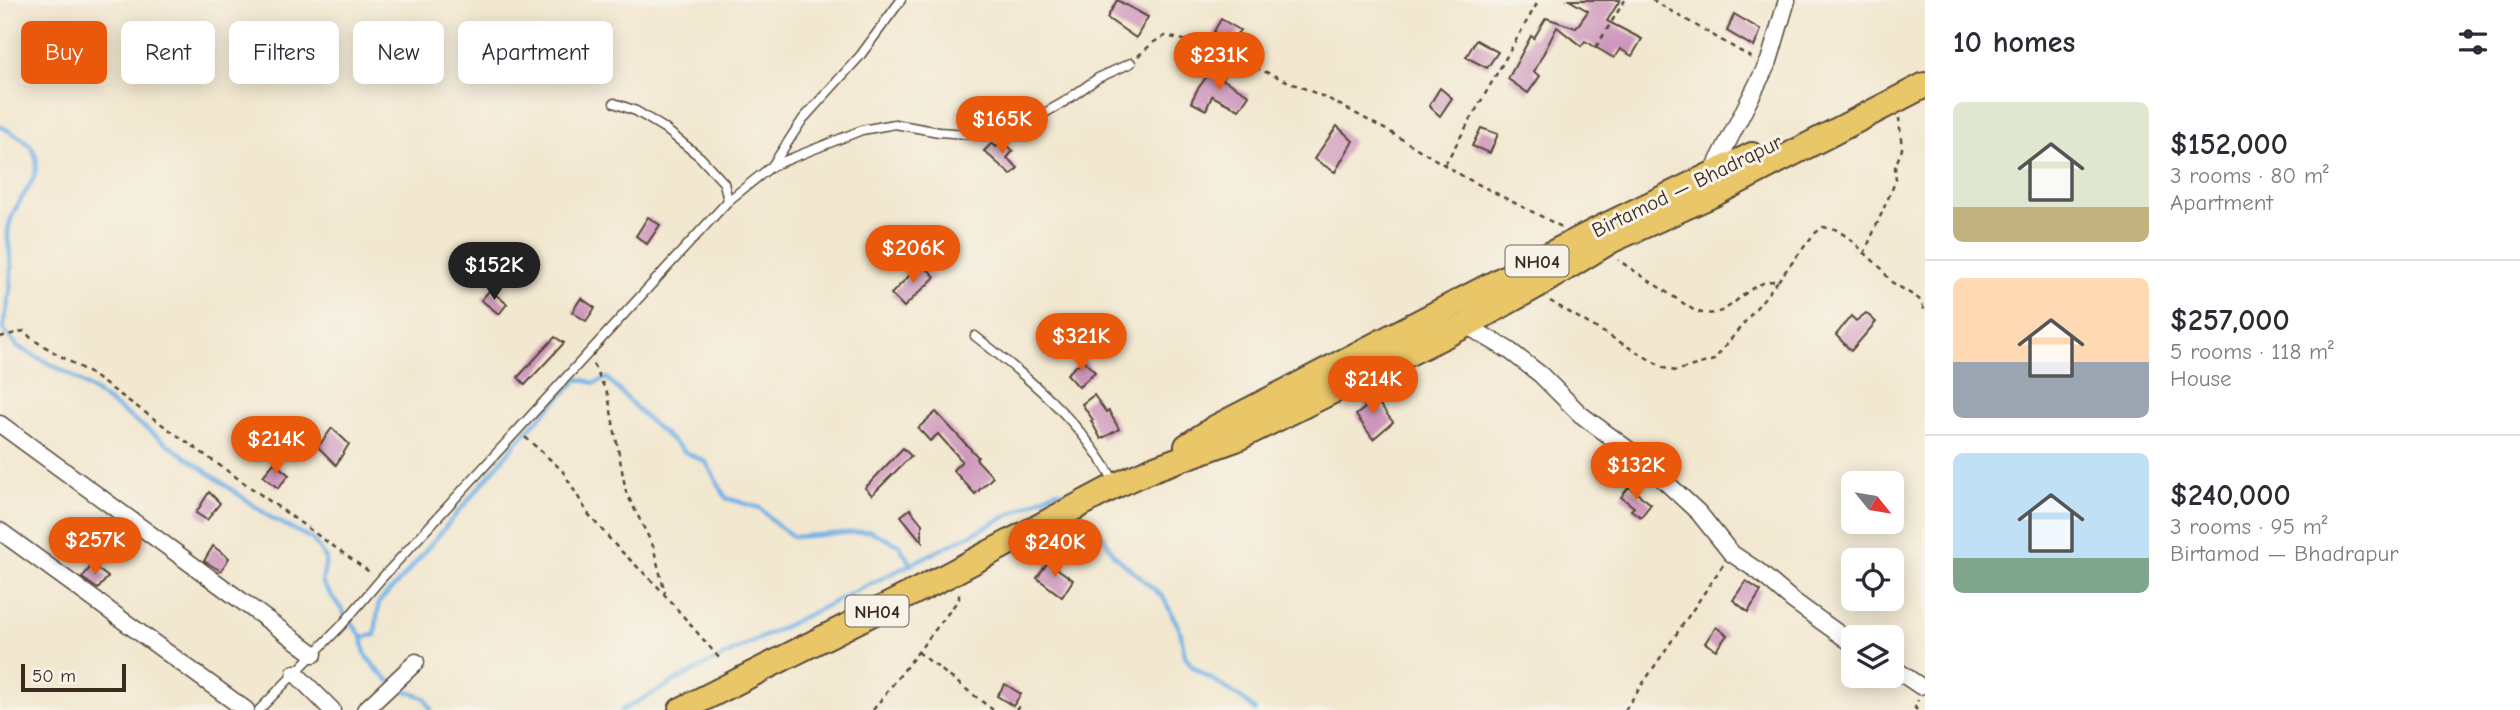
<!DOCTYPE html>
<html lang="en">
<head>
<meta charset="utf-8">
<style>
  body { margin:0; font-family:"Comic Neue",sans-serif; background:#f2f2f3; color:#2b2b33; height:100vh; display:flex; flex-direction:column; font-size:26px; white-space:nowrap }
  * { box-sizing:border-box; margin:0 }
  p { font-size:23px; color:#7c7c81 }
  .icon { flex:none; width:38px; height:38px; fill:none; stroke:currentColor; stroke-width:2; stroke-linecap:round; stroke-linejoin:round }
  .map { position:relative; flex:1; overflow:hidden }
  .panel { display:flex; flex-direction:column; background:#fff; width:595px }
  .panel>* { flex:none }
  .hud { position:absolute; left:21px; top:21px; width:665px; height:63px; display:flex; gap:14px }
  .needle { width:46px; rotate:120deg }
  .tools { position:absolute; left:1841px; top:471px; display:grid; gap:14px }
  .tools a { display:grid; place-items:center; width:63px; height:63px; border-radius:10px; background:#fff; box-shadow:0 4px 18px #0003; font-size:35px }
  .scale { position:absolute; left:21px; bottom:18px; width:105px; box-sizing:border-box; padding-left:7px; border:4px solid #3b2a1e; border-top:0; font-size:19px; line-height:24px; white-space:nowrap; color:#3b2a1e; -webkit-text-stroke:5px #f7f3e8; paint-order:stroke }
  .price { position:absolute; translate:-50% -60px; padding:0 16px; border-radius:24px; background:#ea580c; color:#fff; font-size:23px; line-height:46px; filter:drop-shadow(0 2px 4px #0008) }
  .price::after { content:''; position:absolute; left:50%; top:42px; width:21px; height:16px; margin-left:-10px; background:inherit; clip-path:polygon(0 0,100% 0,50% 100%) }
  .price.selected { background:#222; color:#fff }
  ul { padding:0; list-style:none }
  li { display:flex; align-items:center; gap:21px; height:175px; padding:0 28px }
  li+li { border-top:2px solid #e1e1e2 }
  li span { display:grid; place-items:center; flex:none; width:196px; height:140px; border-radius:10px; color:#555 }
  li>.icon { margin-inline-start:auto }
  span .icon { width:84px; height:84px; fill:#fffc; stroke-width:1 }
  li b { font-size:30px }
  h2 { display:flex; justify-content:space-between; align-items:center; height:84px; padding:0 28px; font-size:30px }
  .chip { padding:0 24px; border-radius:10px; background:#fff; box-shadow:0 4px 18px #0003; font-size:24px; line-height:63px }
  .chip.selected { background:#ea580c; color:#fff }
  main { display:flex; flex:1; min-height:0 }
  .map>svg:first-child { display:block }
</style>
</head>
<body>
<main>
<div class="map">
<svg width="1925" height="710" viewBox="0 0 1925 710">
  <rect width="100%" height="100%" fill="#f7f3e8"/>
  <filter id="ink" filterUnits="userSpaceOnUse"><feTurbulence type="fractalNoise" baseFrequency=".0143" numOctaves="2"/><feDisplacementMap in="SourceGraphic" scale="14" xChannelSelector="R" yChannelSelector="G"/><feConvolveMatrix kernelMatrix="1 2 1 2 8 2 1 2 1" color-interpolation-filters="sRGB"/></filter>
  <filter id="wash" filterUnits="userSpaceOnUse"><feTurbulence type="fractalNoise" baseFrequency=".00686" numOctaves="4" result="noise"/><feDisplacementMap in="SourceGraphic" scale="28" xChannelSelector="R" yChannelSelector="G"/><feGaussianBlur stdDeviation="1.57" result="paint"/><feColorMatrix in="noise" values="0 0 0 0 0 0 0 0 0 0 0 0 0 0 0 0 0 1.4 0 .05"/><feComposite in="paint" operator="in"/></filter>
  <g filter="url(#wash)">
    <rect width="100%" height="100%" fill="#f2e7cf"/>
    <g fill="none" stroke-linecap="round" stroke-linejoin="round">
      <g stroke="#73b2e6" stroke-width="4.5">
        <path d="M0,126C12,133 28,139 34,152C45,174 19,197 12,216C4,238 10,243 11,264C12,286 7,307 3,329L18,347L71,375L273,519L312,539L326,559L322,583L362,637L365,654L379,672L390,681"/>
        <polyline points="1081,513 1097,526 1114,555 1163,597 1180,630 1185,656 1192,666 1245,701 1255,710"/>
        <polyline points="362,637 375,635 379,602 401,580 523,435 578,379 595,383 607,378 647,419 685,452 706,462 726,498 760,508 777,525 794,537 870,531 899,545 911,565"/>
        <polyline points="396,687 425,698 431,710"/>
        <polyline points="622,710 700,668 976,532 1056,491 1069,494 1072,500"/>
      </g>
    </g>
    <g id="blocks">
      <g fill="#ce95bc">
        <polygon points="1117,0 1148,17 1136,38 1107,18"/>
        <polygon points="1569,0 1620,0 1607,21 1642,39 1632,56 1620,49 1614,58 1585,41 1581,46 1557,27 1534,72 1540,76 1528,93 1508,79 1531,36 1534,38 1546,18 1576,28 1588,11"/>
        <polygon points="1734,14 1761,30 1754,47 1727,31"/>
        <polygon points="1221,19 1240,30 1231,42 1213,33"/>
        <polygon points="1476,40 1498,52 1487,68 1466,57"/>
        <polygon points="1212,69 1224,76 1222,79 1249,95 1239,110 1212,96 1206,110 1191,102 1197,90"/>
        <polygon points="1440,88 1452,98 1440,116 1429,106"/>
        <polygon points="1337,126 1353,141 1335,172 1314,159"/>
        <polygon points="1481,128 1498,134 1490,153 1472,146"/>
        <polygon points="1002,141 1013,151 1007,158 1018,168 1011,175 984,151 992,143 996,147"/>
        <polygon points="648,217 660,225 647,244 636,236"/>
        <polygon points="922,263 935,277 904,307 891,294"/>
        <polygon points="490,290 507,304 499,314 481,300"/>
        <polygon points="581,298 595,308 586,321 572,312"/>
        <polygon points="1866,313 1876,322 1851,351 1836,335 1851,316 1856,321"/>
        <polygon points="555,337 564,343 525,385 518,377"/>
        <polygon points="1083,360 1095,372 1079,387 1067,374"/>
        <polygon points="1369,391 1393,422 1373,439 1356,415 1366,407 1359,397"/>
        <polygon points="1094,395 1106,412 1109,411 1119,429 1101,439 1091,421 1093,420 1082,404"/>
        <polygon points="936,412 978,457 976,459 993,477 975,494 953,470 962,461 938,434 930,441 918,428"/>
        <polygon points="332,428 349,444 336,465 318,447"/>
        <polygon points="903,448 911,456 872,495 865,488"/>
        <polygon points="274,463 289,475 278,488 263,476"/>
        <polygon points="1629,487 1651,504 1641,517 1631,510 1634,507 1621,497"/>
        <polygon points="209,492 220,503 207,520 196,513"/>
        <polygon points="910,509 922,524 922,542 901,516"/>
        <polygon points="213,546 229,558 221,571 204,561"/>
        <polygon points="1048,562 1073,580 1062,597 1037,578"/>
        <polygon points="92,565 108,577 98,589 82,578"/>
        <polygon points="1746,581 1761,591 1748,612 1733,600"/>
        <polygon points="1716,627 1727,635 1716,650 1705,643"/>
        <polygon points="1005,684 1021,694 1013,706 997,696"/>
      </g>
    </g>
  </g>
  <g filter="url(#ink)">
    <use href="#blocks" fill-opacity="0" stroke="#564639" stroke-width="2"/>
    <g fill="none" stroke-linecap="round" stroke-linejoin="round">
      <g stroke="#564639" stroke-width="11">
        <g id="lane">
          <polyline points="614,103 636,111 664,128 700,157 724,183 728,201"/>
          <polyline points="772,166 803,119 860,56 901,0"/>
          <path d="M975,336C1029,378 1082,422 1115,483"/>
          <polyline points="259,710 341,626 381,579 728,201 772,166 862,130 895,124 939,132 979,135 1022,126 1064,102 1098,78 1131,63"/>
        </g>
      </g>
      <g stroke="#564639" stroke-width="19">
        <g id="street">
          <polyline points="1711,175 1769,61 1787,0"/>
          <polyline points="1466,325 1510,351 1541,375 1580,414 1641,459 1699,513 1731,553 1758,571 1792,600 1853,644"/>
          <polyline points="0,424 314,654"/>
          <polyline points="0,531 246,710"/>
          <polyline points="1892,667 1920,686"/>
          <polyline points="295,673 332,710"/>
          <polyline points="365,710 416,662"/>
        </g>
      </g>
      <g stroke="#564639" stroke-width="28">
        <g id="primary">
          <polyline points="1187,446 1215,428 1605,226 1752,155"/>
          <polyline points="681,710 948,575 1117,485 1155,468 1236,439 1466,325 1538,285 1612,240 1712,195 1925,85"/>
        </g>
      </g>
      <g stroke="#564639" stroke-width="2.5" stroke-dasharray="5 5" stroke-linecap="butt">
        <polyline points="1652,0 1754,59"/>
        <polyline points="1596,47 1625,0"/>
        <polyline points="1138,56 1154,42 1165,36 1198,43 1329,99 1390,132 1466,178 1562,227"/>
        <polyline points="1445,164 1539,0"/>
        <polyline points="1864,254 1896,180 1895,167 1902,149 1899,118"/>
        <polyline points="1778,281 1814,234 1823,227 1835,229 1849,238 1882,269 1890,281 1919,299 1925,311"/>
        <path d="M1550,301L1664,368L1675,371L1714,360L1778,281C1773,281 1766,281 1761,284C1735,295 1726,322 1695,311L1618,260"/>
        <polyline points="0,337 24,331 32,339 91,374 371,573"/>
        <polyline points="593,364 608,395 626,492 653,546 665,593"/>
        <polyline points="525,437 562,470 589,515 616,546 658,587 720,659"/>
        <polyline points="918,652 993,710"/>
        <polyline points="873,710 959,599 959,590"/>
        <polyline points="1016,710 1020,706"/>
        <polyline points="1625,710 1723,565"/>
        <polyline points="1917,710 1915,708 1918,700"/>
      </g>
      <use href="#lane" stroke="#fff" stroke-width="8"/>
      <use href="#street" stroke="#fff" stroke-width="16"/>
      <use href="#primary" stroke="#e9c769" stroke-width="24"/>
    </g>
  </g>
  <g text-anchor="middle" stroke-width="6" stroke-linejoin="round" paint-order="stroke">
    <g fill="#f7f3e8" stroke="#73665b" stroke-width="2">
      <rect x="1505.5" y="245.5" width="63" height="31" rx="5"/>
      <rect x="845.5" y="595.5" width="63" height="31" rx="5"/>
    </g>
    <g font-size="19" font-weight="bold" fill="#3b2a1e">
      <text x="1537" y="268">NH04</text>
      <text x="877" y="618">NH04</text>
    </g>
    <g font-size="21" fill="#3b2a1e" stroke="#f7f3e8">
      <text transform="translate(1687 186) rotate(-26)" y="7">Birtamod — Bhadrapur</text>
    </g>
  </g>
</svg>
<div class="tools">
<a><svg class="needle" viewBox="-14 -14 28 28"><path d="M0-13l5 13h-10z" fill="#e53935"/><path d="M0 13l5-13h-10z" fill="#7c7c81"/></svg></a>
<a><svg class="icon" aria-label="locate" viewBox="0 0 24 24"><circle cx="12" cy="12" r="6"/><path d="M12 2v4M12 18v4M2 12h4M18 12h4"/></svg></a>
<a><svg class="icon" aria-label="layers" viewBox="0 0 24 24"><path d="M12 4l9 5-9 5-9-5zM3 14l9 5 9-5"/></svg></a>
</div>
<div class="scale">50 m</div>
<b class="price" style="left:1219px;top:92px">$231K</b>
<b class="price" style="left:1002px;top:156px">$165K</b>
<b class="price" style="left:913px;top:285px">$206K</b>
<b class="price selected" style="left:494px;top:302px">$152K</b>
<b class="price" style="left:1081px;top:373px">$321K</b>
<b class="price" style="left:1373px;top:416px">$214K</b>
<b class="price" style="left:276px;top:476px">$214K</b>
<b class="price" style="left:1636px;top:502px">$132K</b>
<b class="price" style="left:95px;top:577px">$257K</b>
<b class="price" style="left:1055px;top:579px">$240K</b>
<div class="hud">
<a class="chip selected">Buy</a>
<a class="chip">Rent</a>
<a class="chip">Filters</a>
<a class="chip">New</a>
<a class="chip">Apartment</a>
</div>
</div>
<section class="panel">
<h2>10 homes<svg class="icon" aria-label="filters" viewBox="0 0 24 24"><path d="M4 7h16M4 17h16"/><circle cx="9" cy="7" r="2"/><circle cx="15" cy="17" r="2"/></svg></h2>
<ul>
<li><span style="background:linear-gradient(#dfe7d0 75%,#c2b280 0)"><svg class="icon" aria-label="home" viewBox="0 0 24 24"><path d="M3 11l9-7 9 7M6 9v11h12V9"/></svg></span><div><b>$152,000</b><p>3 rooms · 80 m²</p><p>Apartment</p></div></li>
<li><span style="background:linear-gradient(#ffd9b3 60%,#9aa5b1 0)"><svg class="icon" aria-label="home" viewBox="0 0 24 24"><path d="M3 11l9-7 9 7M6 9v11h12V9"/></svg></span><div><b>$257,000</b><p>5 rooms · 118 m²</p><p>House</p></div></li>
<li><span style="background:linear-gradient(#bfe0f5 75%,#7fa58c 0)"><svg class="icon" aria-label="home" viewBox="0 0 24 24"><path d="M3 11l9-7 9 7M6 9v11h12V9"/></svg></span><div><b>$240,000</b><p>3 rooms · 95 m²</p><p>Birtamod — Bhadrapur</p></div></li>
</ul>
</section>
</main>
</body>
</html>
